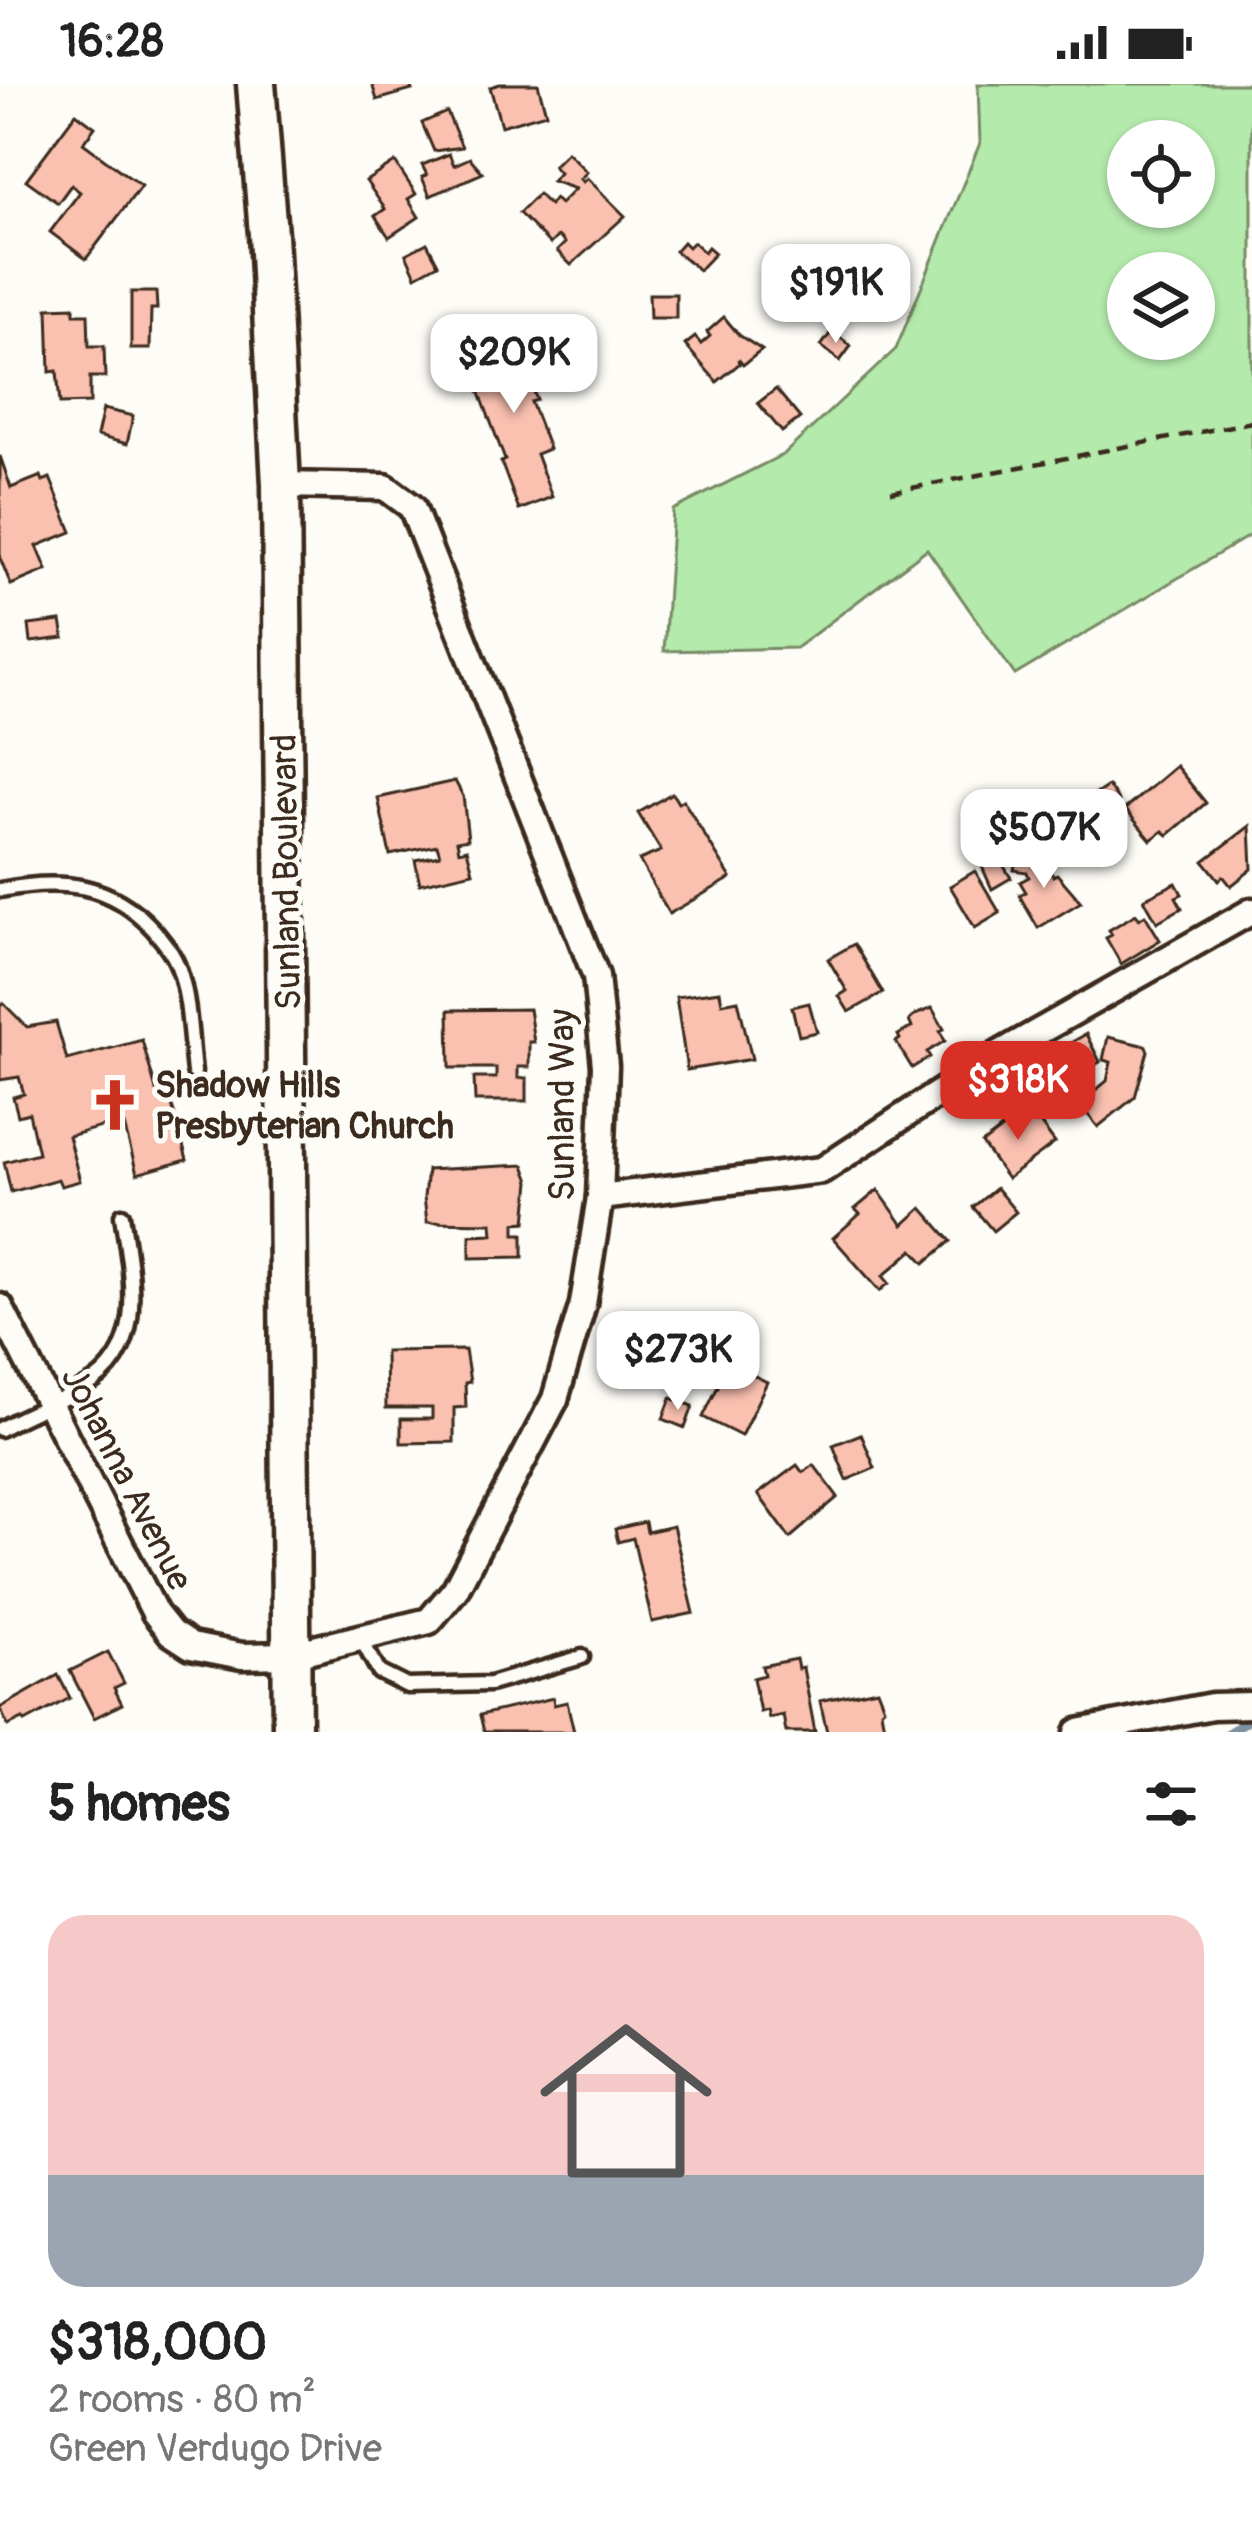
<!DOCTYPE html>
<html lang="en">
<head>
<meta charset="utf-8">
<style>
  body { margin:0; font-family:Pangolin,sans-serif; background:#f6f6f6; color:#222; height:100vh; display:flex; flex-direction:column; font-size:45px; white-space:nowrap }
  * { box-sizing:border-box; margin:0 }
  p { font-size:39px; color:#767676 }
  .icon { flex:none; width:66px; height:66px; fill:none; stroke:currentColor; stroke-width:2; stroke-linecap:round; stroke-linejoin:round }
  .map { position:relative; height:1648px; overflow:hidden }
  .panel { display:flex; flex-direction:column; background:#fff; flex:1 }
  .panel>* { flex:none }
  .tools { position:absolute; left:1107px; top:36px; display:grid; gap:24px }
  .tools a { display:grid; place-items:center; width:108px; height:108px; border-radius:50%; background:#fff; box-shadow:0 3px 9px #0004; font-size:60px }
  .price { position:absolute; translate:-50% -102px; padding:0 27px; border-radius:24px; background:#fff; color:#222; font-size:39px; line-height:78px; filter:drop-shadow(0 3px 6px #0008) }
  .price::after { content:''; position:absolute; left:50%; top:72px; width:36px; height:27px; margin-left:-18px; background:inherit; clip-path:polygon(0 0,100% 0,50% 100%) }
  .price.on { background:#d93025; color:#fff }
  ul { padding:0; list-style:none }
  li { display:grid; align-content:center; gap:24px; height:636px; padding:0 48px }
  li span { display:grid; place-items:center; height:372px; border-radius:36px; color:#555 }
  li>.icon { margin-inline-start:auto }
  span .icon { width:216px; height:216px; fill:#fffc; stroke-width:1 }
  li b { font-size:51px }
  h2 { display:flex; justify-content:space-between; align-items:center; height:144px; padding:0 48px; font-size:51px }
  .status { display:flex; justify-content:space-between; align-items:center; height:84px; padding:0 60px; background:#fff; direction:ltr }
  .status svg { height:33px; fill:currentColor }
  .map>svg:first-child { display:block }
</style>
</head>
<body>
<div class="status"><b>16:28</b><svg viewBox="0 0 49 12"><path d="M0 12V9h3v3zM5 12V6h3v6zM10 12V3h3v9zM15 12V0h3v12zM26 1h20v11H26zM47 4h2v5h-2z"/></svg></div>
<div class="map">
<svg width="1252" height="1648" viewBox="0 0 1252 1648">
  <rect width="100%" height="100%" fill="#fdfcf7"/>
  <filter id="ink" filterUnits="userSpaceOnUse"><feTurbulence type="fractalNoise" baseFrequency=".00833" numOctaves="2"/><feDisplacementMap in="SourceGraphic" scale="24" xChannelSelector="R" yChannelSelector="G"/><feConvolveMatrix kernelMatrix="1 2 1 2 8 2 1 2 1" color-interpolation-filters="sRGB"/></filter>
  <g filter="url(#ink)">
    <path fill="#b4eaac" stroke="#788a65" stroke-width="3" fill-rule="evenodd" d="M978,0H1252V450L1015,591L927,465L796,564L664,567L673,426L784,370L896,265L980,59ZM1128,57H1194V123H1128ZM1128,189H1194V255H1128Z"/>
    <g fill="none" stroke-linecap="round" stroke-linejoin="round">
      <polyline stroke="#7e91a0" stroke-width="9" points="1229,1648 1252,1634"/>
    </g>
    <g fill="#fac1b1" stroke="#3b2a1e" stroke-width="3">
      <polygon points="372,0 410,0 412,6 377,16"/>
      <polygon points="500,0 538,0 546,29 501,42 490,3"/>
      <polygon points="447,28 462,63 434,67 422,39"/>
      <polygon points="76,29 95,43 83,59 141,102 86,175 50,148 80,108 71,101 58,119 26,96"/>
      <polygon points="567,68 587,88 580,95 583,98 587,94 625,132 571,181 557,167 565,159 558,152 550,160 519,129 538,110 549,121 555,115 560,120 575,105 552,97 559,89 553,82"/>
      <polygon points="449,70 454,81 470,74 483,89 430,112 422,93 427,91 422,81"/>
      <polygon points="395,78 416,110 408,115 419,133 389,153 375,132 385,125 366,97"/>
      <polygon points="683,158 688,163 693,158 704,168 708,163 715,169 699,186 675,167"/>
      <polygon points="427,159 438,180 416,192 406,170"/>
      <polygon points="131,208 156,208 157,225 151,225 150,265 131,265"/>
      <polygon points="649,210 676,210 676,234 650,234"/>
      <polygon points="74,223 74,230 88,230 89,262 104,262 105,293 90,293 90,319 60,320 57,287 50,288 48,224"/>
      <polygon points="724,233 739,251 762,266 743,281 738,275 739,280 717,298 685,261 695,253 701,260 710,252 707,248"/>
      <polygon points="832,247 851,262 840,277 821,262"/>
      <polygon points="513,255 527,293 557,282 563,297 533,306 537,316 531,318 549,365 536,370 552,413 519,426 501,378 505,376 463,264 482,257 486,267"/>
      <polygon points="776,305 800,334 782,348 758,319"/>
      <polygon points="103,325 133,332 127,360 97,352"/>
      <polygon points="0,372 11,404 41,392 43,397 50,394 72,448 37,462 47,486 11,501 0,474"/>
      <polygon points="61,537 64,554 31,558 29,541"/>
      <polygon points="1176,682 1206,719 1168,751 1163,747 1151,756 1125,725"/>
      <polygon points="455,697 463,712 468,755 457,757 459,767 467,765 473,788 420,800 415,776 440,771 437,761 390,771 378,714"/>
      <polygon points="1108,702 1119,717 1097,733 1086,717"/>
      <polygon points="672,709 678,719 683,716 731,794 669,830 639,776 661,767 638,729"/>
      <polygon points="1250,742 1252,785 1231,802 1223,792 1219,796 1204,777"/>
      <polygon points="996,769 1011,794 992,805 980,778"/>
      <polygon points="1017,770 1043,774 1053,792 1057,790 1081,818 1038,844 1019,811 1026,808 1020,798 1029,793 1027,788 1014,786"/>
      <polygon points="975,787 1000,829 975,844 950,802"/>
      <polygon points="1176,799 1182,810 1176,813 1182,824 1157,838 1144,815"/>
      <polygon points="1136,830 1139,835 1145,831 1160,856 1121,880 1106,854 1112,851 1109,846"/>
      <polygon points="854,860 883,909 849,928 839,912 847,907 828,875"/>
      <polygon points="720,907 722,919 738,916 752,975 687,986 676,913"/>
      <polygon points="3,919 27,943 56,938 67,976 142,956 156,1006 167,1003 187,1076 137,1090 123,1037 68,1052 80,1097 61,1102 58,1095 11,1108 4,1078 38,1069 29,1029 18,1032 13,1013 24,1010 19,993 0,996 0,922"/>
      <polygon points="809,919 817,948 799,952 792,923"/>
      <polygon points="932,924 944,945 940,947 945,957 927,968 930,973 912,984 896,958 900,955 898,951 912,943 909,937 915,931"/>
      <polygon points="529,925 534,958 529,958 529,983 518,983 518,994 527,994 527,1017 475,1017 474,994 496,994 496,984 450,984 449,926"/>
      <polygon points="1086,950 1100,978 1093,982 1091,977 1077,985 1062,964"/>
      <polygon points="1108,953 1146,962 1148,967 1135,1013 1098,1043 1079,1020 1107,997 1111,978 1103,976"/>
      <polygon points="1029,1024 1055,1059 1007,1095 982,1060"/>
      <polygon points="524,1081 530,1097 526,1138 515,1139 515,1150 523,1150 523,1173 470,1174 470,1151 493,1150 492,1139 427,1138 424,1113 427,1086"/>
      <polygon points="996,1104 1016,1128 993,1147 973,1123"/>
      <polygon points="878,1106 903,1141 922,1124 951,1157 925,1179 913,1166 883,1192 889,1199 880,1207 833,1154 860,1130 855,1125"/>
      <polygon points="465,1266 470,1298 465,1299 466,1323 454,1324 454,1358 401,1359 401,1335 432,1335 432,1324 386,1324 385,1267"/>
      <polygon points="734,1282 767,1298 741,1352 703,1333 724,1290 729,1293"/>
      <polygon points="671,1314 693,1322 685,1344 663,1335"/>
      <polygon points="861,1350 875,1384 847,1396 833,1361"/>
      <polygon points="797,1381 803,1389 814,1381 838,1413 790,1454 758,1410"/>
      <polygon points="645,1438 647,1448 673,1442 694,1529 652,1538 633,1454 618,1458 615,1445"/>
      <polygon points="108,1568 124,1599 114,1604 122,1620 94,1634 70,1587"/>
      <polygon points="796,1575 798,1585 803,1584 815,1648 786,1648 783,1631 769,1634 767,1626 760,1628 753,1594 764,1591 762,1582"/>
      <polygon points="58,1591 70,1614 25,1638 23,1635 8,1642 0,1624"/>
      <polygon points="877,1605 884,1623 881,1626 884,1643 860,1648 827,1648 820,1617"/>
      <polygon points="553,1614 554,1621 567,1618 574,1648 484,1648 480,1631"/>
    </g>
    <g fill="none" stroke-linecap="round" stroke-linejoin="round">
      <g stroke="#3b2a1e" stroke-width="21">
        <g id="service">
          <path d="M0,806C61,794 110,798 154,846C164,858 174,870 179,885C190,917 190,955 194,988"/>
          <path d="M0,1345C27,1329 58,1319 85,1303C149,1267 131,1191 122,1131"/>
          <polyline points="361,1555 379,1588 407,1602 490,1600 582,1573"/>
        </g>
      </g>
      <g stroke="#3b2a1e" stroke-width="33">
        <g id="minor">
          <polyline points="600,1113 822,1086 994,973 1252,827"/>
          <polyline points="0,1223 155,1529 171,1549 191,1562 242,1572 290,1571 429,1537 455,1506 555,1315 583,1220 600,1113 605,982 596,892 412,423 385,403 281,401"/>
          <polyline points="1078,1648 1212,1622 1252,1621"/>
        </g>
      </g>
      <g stroke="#3b2a1e" stroke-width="45">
        <polyline id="primary" points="256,0 268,150 281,401 292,1648"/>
      </g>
      <polyline stroke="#3b2a1e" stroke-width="4.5" stroke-dasharray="12 9" stroke-linecap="butt" points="891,408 1252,338"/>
      <use href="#service" stroke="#fdfcf7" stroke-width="12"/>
      <use href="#minor" stroke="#fdfcf7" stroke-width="24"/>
      <use href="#primary" stroke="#fdfcf7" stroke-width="36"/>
    </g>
  </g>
  <defs>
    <g id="church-bare" transform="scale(4.14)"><path d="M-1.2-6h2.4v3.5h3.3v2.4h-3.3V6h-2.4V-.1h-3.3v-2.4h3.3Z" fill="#c8321e" stroke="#fdfcf7" stroke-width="2.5" paint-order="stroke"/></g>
  </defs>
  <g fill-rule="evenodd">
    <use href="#church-bare" x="115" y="1021"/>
  </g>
  <g text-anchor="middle" stroke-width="10" stroke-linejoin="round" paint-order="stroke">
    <g font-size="36" fill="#3b2a1e" stroke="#fdfcf7">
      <text transform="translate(285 788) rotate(-91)" y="13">Sunland Boulevard</text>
      <text transform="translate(561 1021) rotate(-90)" y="13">Sunland Way</text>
      <text transform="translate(128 1394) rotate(63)" y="13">Johanna Avenue</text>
    </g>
    <g font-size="36" font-weight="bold" fill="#3b2a1e" stroke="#fdfcf7" text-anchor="start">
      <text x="155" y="1013">Shadow Hills<tspan x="155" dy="41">Presbyterian Church</tspan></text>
    </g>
  </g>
</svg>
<div class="tools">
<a><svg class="icon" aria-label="locate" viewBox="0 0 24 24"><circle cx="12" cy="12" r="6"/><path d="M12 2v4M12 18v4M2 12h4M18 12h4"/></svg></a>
<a><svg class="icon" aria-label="layers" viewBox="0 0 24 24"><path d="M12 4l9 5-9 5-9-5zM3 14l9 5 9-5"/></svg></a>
</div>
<b class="price" style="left:836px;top:262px">$191K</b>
<b class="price" style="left:514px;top:332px">$209K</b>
<b class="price" style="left:1044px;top:807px">$507K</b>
<b class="price on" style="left:1018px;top:1059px">$318K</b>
<b class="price" style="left:678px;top:1329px">$273K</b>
</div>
<section class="panel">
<h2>5 homes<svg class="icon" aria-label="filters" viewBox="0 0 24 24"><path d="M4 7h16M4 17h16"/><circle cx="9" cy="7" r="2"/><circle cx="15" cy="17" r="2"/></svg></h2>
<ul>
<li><span style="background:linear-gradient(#f6c9c9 70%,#9aa5b1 0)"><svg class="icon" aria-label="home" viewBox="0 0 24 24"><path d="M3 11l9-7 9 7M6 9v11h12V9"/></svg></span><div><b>$318,000</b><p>2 rooms · 80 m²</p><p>Green Verdugo Drive</p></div></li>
</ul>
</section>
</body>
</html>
